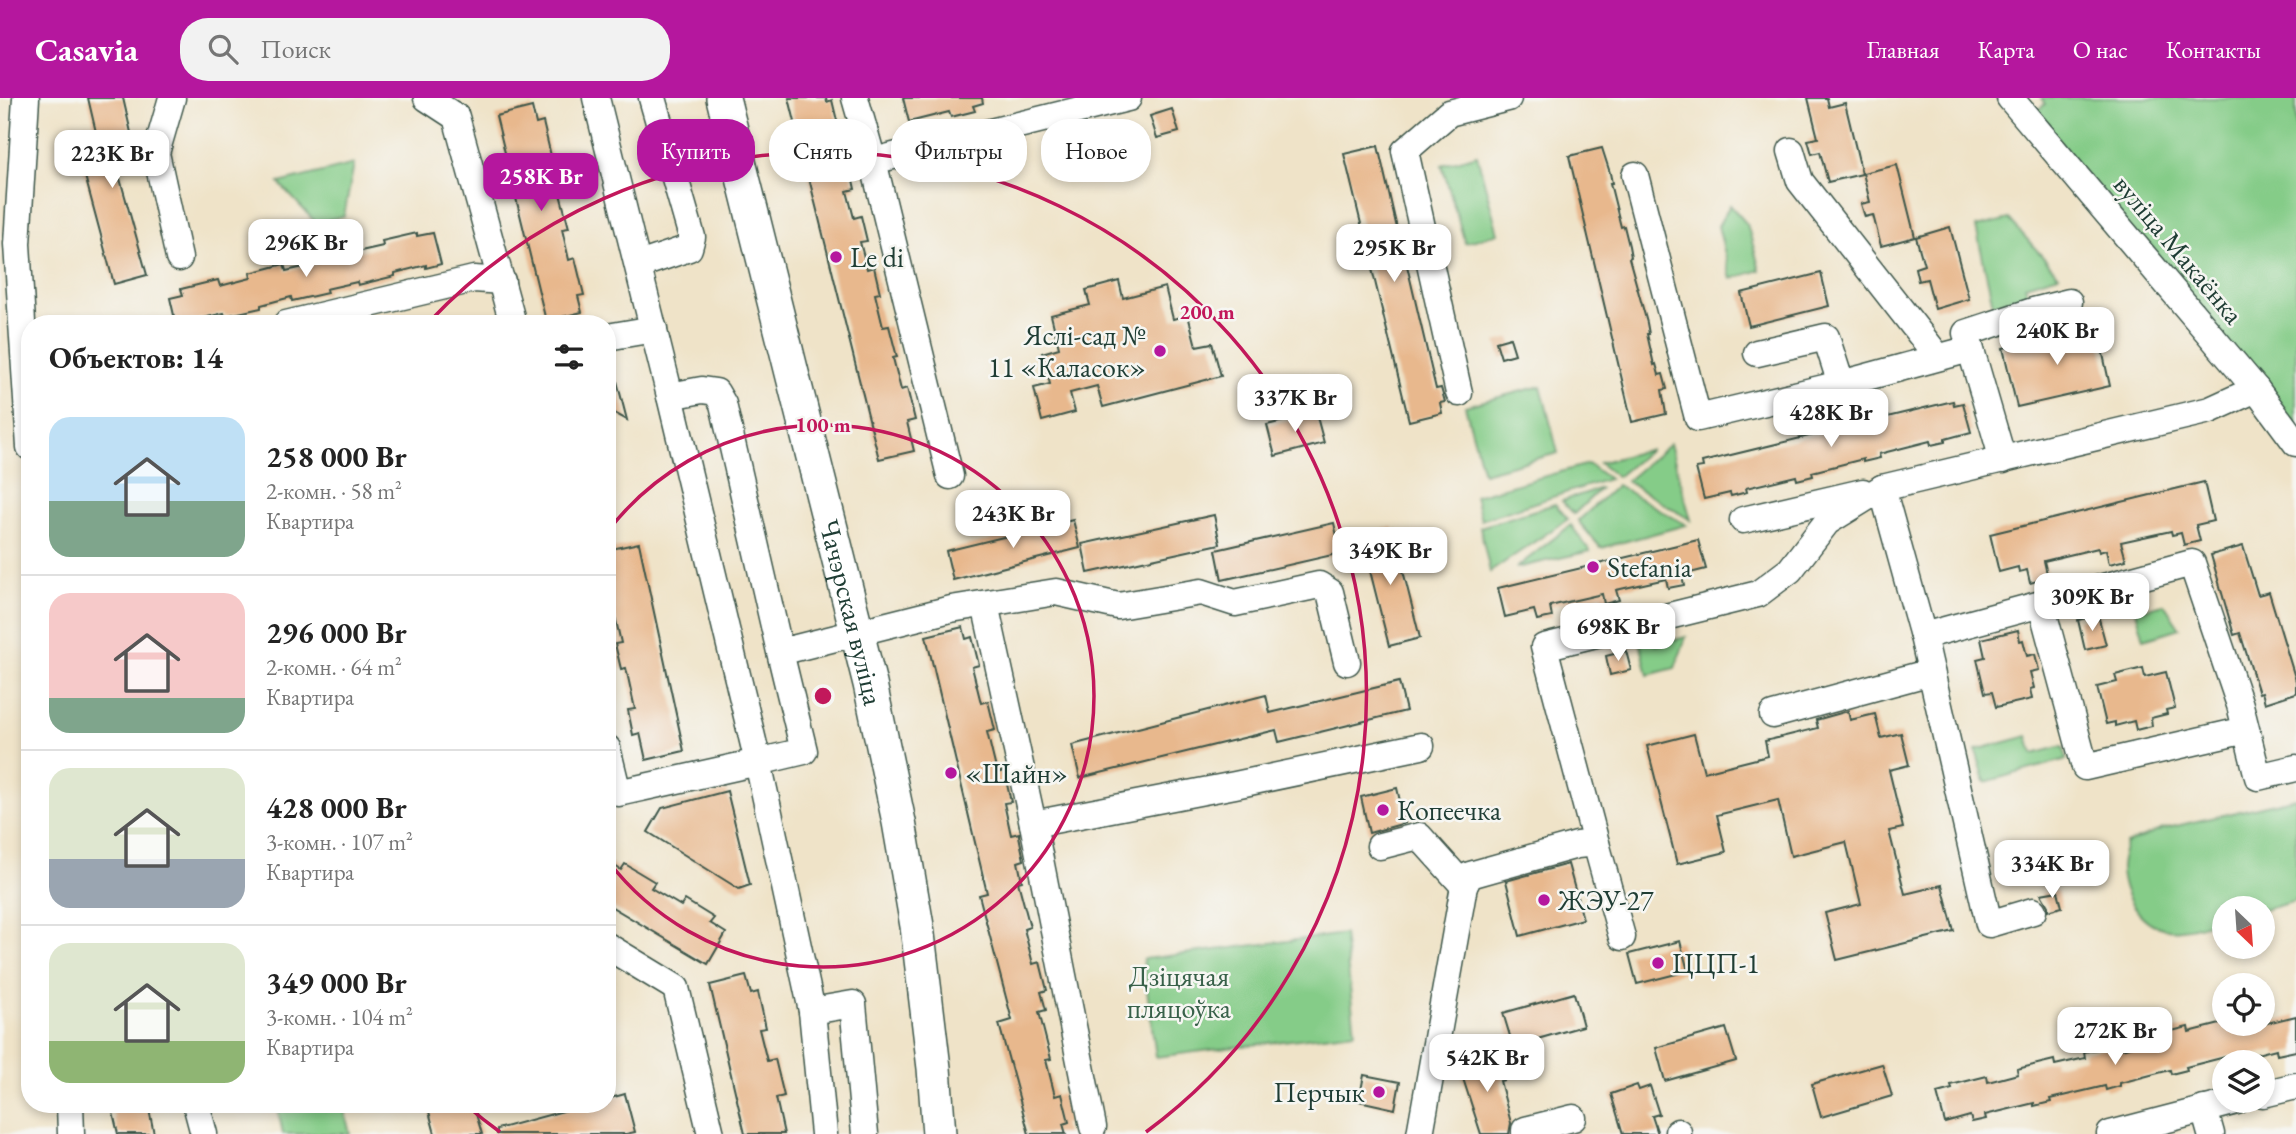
<!DOCTYPE html>
<html lang="ru">
<head>
<meta charset="utf-8">
<style>
  body { margin:0; font-family:"EB Garamond",serif; background:#f2f2f2; color:#222; height:100vh; display:flex; flex-direction:column; font-size:26px; white-space:nowrap }
  * { box-sizing:border-box; margin:0 }
  p { font-size:23px; color:#767676 }
  .icon { flex:none; width:38px; height:38px; fill:none; stroke:currentColor; stroke-width:2; stroke-linecap:round; stroke-linejoin:round }
  .map { position:relative; flex:1; overflow:hidden }
  .details { position:absolute; left:21px; top:217px; width:595px; height:798px; display:flex; flex-direction:column; background:#fff; border-radius:28px; box-shadow:0 4px 10px #0003 }
  .details>* { flex:none }
  .top-card { position:absolute; left:637px; top:21px; width:665px; height:63px; display:flex; gap:14px }
  .needle { width:46px; rotate:155deg }
  .tools { position:absolute; left:2212px; top:798px; display:grid; gap:14px }
  .tools a { display:grid; place-items:center; width:63px; height:63px; border-radius:50%; background:#fff; box-shadow:0 4px 10px #0003; font-size:35px }
  .price { position:absolute; translate:-50% -60px; padding:0 16px; border-radius:14px; background:#fff; color:#222; font-size:23px; line-height:46px; filter:drop-shadow(0 2px 4px #0008) }
  .price::after { content:''; position:absolute; left:50%; top:42px; width:21px; height:16px; margin-left:-10px; background:inherit; clip-path:polygon(0 0,100% 0,50% 100%) }
  .price.selected { background:#b5179e; color:#fff }
  ul { padding:0; list-style:none }
  li { display:flex; align-items:center; gap:21px; height:175px; padding:0 28px }
  li+li { border-top:2px solid #e0e0e0 }
  li span { display:grid; place-items:center; flex:none; width:196px; height:140px; border-radius:21px; color:#555 }
  li>.icon { margin-inline-start:auto }
  span .icon { width:84px; height:84px; fill:#fffc; stroke-width:1 }
  li b { font-size:30px }
  h2 { display:flex; justify-content:space-between; align-items:center; height:84px; padding:0 28px; font-size:30px }
  .chip { padding:0 24px; border-radius:28px; background:#fff; box-shadow:0 4px 10px #0003; font-size:24px; line-height:63px }
  .chip.selected { background:#b5179e; color:#fff }
  header { display:flex; align-items:center; gap:42px; box-sizing:border-box; height:98px; padding:0 35px; background:#b5179e; color:#fff }
  header strong { font-size:33px }
  nav { display:flex; gap:38px; margin-inline-start:auto; font-size:24px }
  .search { width:490px; height:63px; background:#f2f2f2; display:flex; align-items:center; gap:18px; box-sizing:border-box; padding:0 24px; border-radius:28px; color:#767676; font-size:26px }
  .map>svg:first-child { display:block }
</style>
</head>
<body>
<header>
<strong>Casavia</strong>
<div class="search"><svg class="icon" aria-label="search" viewBox="0 0 24 24"><circle cx="10" cy="10" r="6"/><path d="M15 15l6 6"/></svg>Поиск</div>
<nav><a>Главная</a><a>Карта</a><a>О нас</a><a>Контакты</a></nav>
</header>
<div class="map">
<svg width="2296" height="1036" viewBox="0 0 2296 1036">
  <rect width="100%" height="100%" fill="#f6f6f2"/>
  <filter id="ink" filterUnits="userSpaceOnUse"><feTurbulence type="fractalNoise" baseFrequency=".0143" numOctaves="2"/><feDisplacementMap in="SourceGraphic" scale="14" xChannelSelector="R" yChannelSelector="G"/><feConvolveMatrix kernelMatrix="1 2 1 2 8 2 1 2 1" color-interpolation-filters="sRGB"/></filter>
  <filter id="wash" filterUnits="userSpaceOnUse"><feTurbulence type="fractalNoise" baseFrequency=".00686" numOctaves="4" result="noise"/><feDisplacementMap in="SourceGraphic" scale="28" xChannelSelector="R" yChannelSelector="G"/><feGaussianBlur stdDeviation="1.57" result="paint"/><feColorMatrix in="noise" values="0 0 0 0 0 0 0 0 0 0 0 0 0 0 0 0 0 1.4 0 .05"/><feComposite in="paint" operator="in"/></filter>
  <g filter="url(#wash)">
    <rect width="100%" height="100%" fill="#efe3c8"/>
    <g fill="#85cc88" stroke="#52845e" stroke-width="2">
      <polygon points="2041,0 2296,0 2296,141 2294,142 2296,153 2296,334 2034,16 2045,6"/>
      <polygon points="1477,57 1498,135 1465,145 1442,67"/>
      <polygon points="354,66 344,118 316,125 279,85"/>
      <polygon points="1730,107 1747,126 1760,172 1731,181 1718,128"/>
      <polygon points="2009,121 2059,177 2025,187 2028,198 1993,207 1976,129"/>
      <polygon points="1541,288 1558,355 1483,375 1465,308"/>
      <polygon points="1670,346 1691,422 1626,383"/>
      <polygon points="1651,351 1617,379 1599,365"/>
      <polygon points="1588,366 1609,381 1481,422 1475,398"/>
      <polygon points="1617,387 1686,427 1601,450 1578,423"/>
      <polygon points="1601,390 1574,416 1562,403"/>
      <polygon points="1555,406 1568,421 1490,474 1480,429"/>
      <polygon points="1571,427 1590,453 1516,470"/>
      <polygon points="2164,506 2180,530 2144,541 2136,513"/>
      <polygon points="1686,539 1675,570 1648,577 1640,544 1655,541 1656,547"/>
      <polygon points="2028,638 2033,656 2063,648 2067,661 1985,684 1976,652"/>
      <path d="M2296,700V803L2263,812L2224,810V821C2210,824 2195,830 2181,831C2147,836 2124,804 2121,773C2120,765 2124,754 2126,746L2163,731Z"/>
      <polygon points="1344,836 1355,934 1156,959 1143,861"/>
      <polygon points="277,1006 343,1006 350,1036 283,1036"/>
    </g>
    <g id="blocks">
      <g fill="#e8b88d">
        <polygon points="88,0 123,0 132,39 110,45 147,177 114,186 78,52 99,47"/>
        <polygon points="789,0 826,0 827,4 832,2 839,31 833,33 841,66 849,64 855,91 847,93 854,120 861,118 867,143 860,144 867,171 874,169 880,195 875,196 883,229 889,228 897,259 893,260 901,292 907,290 915,322 907,324 914,353 879,361"/>
        <polygon points="903,0 982,0 983,5 973,8 975,13 951,19 949,14 909,24"/>
        <polygon points="1808,0 1827,0 1829,9 1845,5 1862,76 1828,84 1820,54 1812,56 1808,42 1818,40"/>
        <polygon points="532,9 536,26 543,24 552,62 545,64 553,94 559,92 569,130 562,131 569,162 575,160 584,197 578,198 582,214 546,223 496,18"/>
        <polygon points="1172,11 1179,34 1157,40 1150,18"/>
        <polygon points="1378,48 1399,139 1403,139 1407,154 1404,155 1436,291 1441,290 1445,304 1440,305 1442,315 1409,323 1344,56"/>
        <polygon points="1602,50 1610,75 1612,85 1610,85 1621,129 1624,128 1629,148 1631,159 1629,160 1647,225 1649,236 1647,236 1654,267 1656,266 1659,277 1663,276 1667,291 1662,292 1666,316 1632,324 1569,58"/>
        <polygon points="1897,67 1915,139 1881,148 1873,117 1865,119 1861,106 1870,104 1863,75"/>
        <polygon points="1950,129 1969,201 1935,211 1927,181 1918,183 1915,170 1924,167 1916,139"/>
        <polygon points="417,135 417,138 433,135 441,166 426,170 426,167 395,175 395,178 358,187 357,184 326,191 327,195 292,203 291,199 261,207 261,210 225,218 224,215 191,223 192,226 176,226 170,200 183,197 181,191 218,182 220,188 251,180 250,175 284,166 286,173 317,166 316,159 351,150 352,155 383,148 382,143"/>
        <polygon points="1821,175 1829,208 1749,228 1741,195"/>
        <polygon points="1119,183 1123,200 1165,189 1173,221 1188,217 1196,248 1212,245 1221,278 1103,309 1097,288 1070,295 1075,314 1042,323 1034,290 1050,286 1042,255 1059,250 1051,217 1090,207 1086,192"/>
        <polygon points="2097,229 2110,288 2017,309 2003,250"/>
        <polygon points="1510,240 1515,256 1501,260 1496,244"/>
        <polygon points="612,264 627,322 607,311 607,265"/>
        <polygon points="1953,303 1954,307 1963,305 1971,334 1945,341 1945,344 1931,347 1930,343 1879,356 1880,360 1863,364 1863,361 1812,374 1813,378 1797,382 1796,378 1746,390 1747,394 1731,398 1730,395 1704,401 1696,370 1703,369 1702,364"/>
        <polygon points="1316,315 1324,345 1275,358 1267,327"/>
        <polygon points="2204,384 2213,423 2196,427 2200,443 2184,447 2181,435 2172,437 2171,433 2121,444 2126,462 2109,466 2106,452 2099,454 2098,450 2044,463 2048,480 2030,485 2027,472 2019,474 2018,469 1999,474 1990,436"/>
        <polygon points="1214,417 1220,446 1088,475 1082,446"/>
        <polygon points="1073,422 1080,450 953,482 946,453"/>
        <polygon points="1334,425 1341,455 1222,482 1216,452"/>
        <polygon points="1392,429 1420,540 1389,548 1361,437"/>
        <polygon points="1698,442 1706,471 1682,477 1684,487 1668,490 1666,481 1616,492 1619,502 1604,506 1602,496 1550,508 1552,519 1537,522 1534,512 1505,519 1498,490"/>
        <polygon points="639,445 684,653 646,662 640,635 633,637 628,612 635,611 626,570 621,571 615,546 621,545 611,500 607,501 607,452"/>
        <polygon points="2243,448 2258,497 2269,494 2296,583 2296,595 2265,605 2262,594 2259,595 2240,535 2234,537 2211,457"/>
        <polygon points="2098,517 2106,547 2085,552 2078,522"/>
        <polygon points="963,529 966,541 972,539 979,567 972,569 981,605 988,603 995,632 987,634 997,675 1004,673 1011,704 1004,705 1011,737 1019,735 1019,738 1024,762 1018,764 1022,783 1018,784 1030,829 1024,831 1033,866 1040,864 1047,892 1041,894 1046,912 1039,914 1051,961 1046,962 1055,998 1062,996 1069,1024 1063,1026 1066,1036 1029,1036 999,926 1012,922 979,797 987,795 926,538"/>
        <polygon points="2018,532 2020,543 2023,542 2027,558 2035,556 2039,572 2030,574 2034,590 2030,591 2032,601 1996,609 1992,594 1985,595 1977,561 1985,559 1981,541"/>
        <polygon points="1626,553 1631,572 1610,577 1606,558"/>
        <polygon points="2143,570 2145,579 2166,574 2175,610 2166,612 2167,616 2151,620 2152,628 2136,632 2134,623 2115,628 2115,624 2106,626 2097,589 2117,584 2115,577"/>
        <polygon points="1399,584 1406,613 1279,644 1276,632 1080,680 1072,647 1266,597 1270,615"/>
        <polygon points="1848,613 1850,622 1875,616 1881,640 1901,635 1909,667 1889,672 1903,730 1889,733 1905,796 1942,787 1954,833 1837,862 1825,815 1861,806 1846,744 1791,758 1778,702 1717,717 1726,754 1677,766 1647,648 1694,636 1704,674 1768,658 1765,643 1818,630 1816,622"/>
        <polygon points="1397,690 1405,725 1369,735 1361,699"/>
        <polygon points="727,693 750,787 739,791 648,734 662,710"/>
        <polygon points="607,763 621,772 625,766 655,784 651,790 681,808 685,802 714,820 710,825 726,835 708,866 607,806"/>
        <polygon points="1568,766 1583,821 1520,838 1506,783"/>
        <polygon points="2058,793 2062,809 2048,813 2048,808 2041,796"/>
        <polygon points="1680,843 1688,873 1637,886 1629,856"/>
        <polygon points="746,878 751,896 758,894 766,930 759,931 767,963 775,961 784,998 776,1000 784,1036 745,1036 710,887"/>
        <polygon points="1574,895 1583,928 1513,948 1503,915"/>
        <polygon points="2296,918 2296,953 2277,957 2276,951 2234,962 2233,957 2186,969 2187,972 2171,976 2170,972 2120,985 2120,988 2106,992 2105,988 2050,1001 2051,1004 2034,1008 2034,1005 1985,1017 1986,1021 1972,1024 1970,1018 1945,1025 1937,995 1952,991 1951,987 1987,978 1988,984 2018,976 2017,971 2054,962 2055,967 2085,960 2084,954 2120,946 2121,951 2152,943 2151,938 2188,929 2189,934 2220,926 2263,926"/>
        <polygon points="1726,930 1736,963 1665,983 1656,950"/>
        <polygon points="1495,957 1504,982 1500,983 1511,1025 1509,1036 1481,1036 1458,965 1485,958 1486,960"/>
        <polygon points="1882,966 1892,998 1821,1019 1812,986"/>
        <polygon points="1364,977 1400,984 1395,1011 1359,1003"/>
        <polygon points="1637,987 1639,992 1650,988 1659,1016 1652,1018 1658,1036 1623,1036 1611,996"/>
        <polygon points="625,996 635,1034 626,1036 497,1036 497,1031 589,1006 607,1006 607,1001"/>
        <polygon points="111,1006 148,1006 154,1036 118,1036"/>
        <polygon points="427,1006 473,1006 482,1036 435,1036"/>
      </g>
    </g>
  </g>
  <g filter="url(#ink)">
    <use href="#blocks" fill-opacity="0" stroke="#3e564a" stroke-width="2"/>
    <g fill="none" stroke-linecap="round" stroke-linejoin="round">
      <g stroke="#3e564a" stroke-width="29">
        <g id="minor">
          <polyline points="26,0 17,146 30,349"/>
          <polyline points="172,0 156,55 179,160"/>
          <polyline points="427,0 456,19 513,226"/>
          <polyline points="596,0 670,298"/>
          <polyline points="855,0 873,63 950,378"/>
          <polyline points="2010,0 2256,291 2296,345"/>
          <polyline points="1791,53 1800,83 1938,259"/>
          <polyline points="873,63 1128,0"/>
          <polyline points="1635,77 1698,320 1841,286 1970,251"/>
          <polyline points="639,167 689,150 692,139 652,0"/>
          <polyline points="286,226 474,181 502,183"/>
          <polyline points="607,239 654,231"/>
          <polyline points="1757,255 1826,239 1841,286"/>
          <polyline points="1459,295 1405,53 1449,15 1508,0"/>
          <polyline points="2003,362 1966,235 2033,213 2069,204"/>
          <polyline points="1743,422 1863,394"/>
          <polyline points="985,506 1033,726 1093,1029"/>
          <polyline points="2041,506 1923,538 1882,390 2210,312 2256,291"/>
          <polyline points="1923,538 1989,826 2033,813"/>
          <polyline points="780,554 723,306 716,294 702,292 670,298 758,664 804,653 780,554 951,511 1056,494 1118,508 1201,494 1235,505 1319,487 1330,494 1347,564"/>
          <polyline points="1773,617 1931,574"/>
          <polyline points="2246,632 2085,669 2041,506 2192,465 2240,607 2258,679 2296,670"/>
          <polyline points="607,650 618,695 758,664 812,913 824,1036"/>
          <polyline points="1033,726 1235,687 1421,648"/>
          <polyline points="1596,745 1544,549 1758,496 1790,472 1827,424 1882,390"/>
          <polyline points="1380,748 1419,738 1464,788 1420,1036"/>
          <polyline points="1464,788 1470,777 1577,747 1596,745 1622,839"/>
          <polyline points="607,848 676,890 711,1036"/>
          <polyline points="812,913 853,906 865,1036"/>
          <polyline points="2263,996 2296,988"/>
          <polyline points="70,1006 71,1036"/>
          <polyline points="196,1006 204,1036"/>
          <polyline points="2204,1011 2211,1036"/>
          <polyline points="1678,1034 1678,1036"/>
          <polyline points="1525,1036 1525,1032 1573,1020"/>
          <polyline points="2110,1036 2237,1003"/>
        </g>
      </g>
      <g stroke="#3e564a" stroke-width="36">
        <g id="major">
          <path id="s1" d="M723,0L870,586L899,724L917,828L934,970L939,1036"/>
        </g>
      </g>
      <use href="#minor" stroke="#fff" stroke-width="26"/>
      <use href="#major" stroke="#fff" stroke-width="33"/>
    </g>
  </g>
  <g fill="none" stroke="#c2185b" stroke-width="3.5">
    <path d="M608 433A271 271 0 1 1 608 763"/>
    <path d="M500 1034A543 543 0 0 1 467 1008M429 224A543 543 0 1 1 1146 1034"/>
  </g>
  <g fill="#b5179e" stroke="#f6f6f2" stroke-width="2.5">
    <circle cx="836" cy="159" r="7"/>
    <circle cx="1160" cy="253" r="7"/>
    <circle cx="1593" cy="469" r="7"/>
    <circle cx="951" cy="675" r="7"/>
    <circle cx="1383" cy="712" r="7"/>
    <circle cx="1544" cy="802" r="7"/>
    <circle cx="1658" cy="865" r="7"/>
    <circle cx="1379" cy="994" r="7"/>
  </g>
  <g text-anchor="middle" stroke-width="5" stroke-linejoin="round" paint-order="stroke">
    <g font-size="28" fill="#1f3d34" stroke="#f6f6f2">
      <text transform="translate(2179 151) rotate(50)" y="10">вуліца Макаёнка</text>
      <text dy="10" stroke="none"><textPath href="#s1" startOffset="530">Чачэрская вуліца</textPath></text>
    </g>
    <g font-size="28" fill="#1f3d34" stroke="#f6f6f2" text-anchor="start">
      <text x="850" y="169">Le di</text>
      <text x="1146" y="247" text-anchor="end">Яслі-сад №<tspan x="1146" dy="32">11 «Каласок»</tspan></text>
      <text x="1607" y="479">Stefania</text>
      <text x="965" y="685">«Шайн»</text>
      <text x="1397" y="722">Копеечка</text>
      <text x="1558" y="812">ЖЭУ-27</text>
      <text x="1672" y="875">ЦЦП-1</text>
      <text x="1365" y="1004" text-anchor="end">Перчык</text>
    </g>
    <g font-size="28" fill="#386149" stroke="#f6f6f2">
      <text x="1179" y="888">Дзіцячая<tspan x="1179" dy="32">пляцоўка</tspan></text>
    </g>
  </g>
  <circle cx="823" cy="598" r="10" fill="#c2185b" stroke="#f6f6f2" stroke-width="3.5"/>
  <g font-size="21" text-anchor="middle" font-weight="bold" fill="#c2185b" stroke="#f6f6f2" stroke-width="5" stroke-linejoin="round" paint-order="stroke">
    <text x="1207" y="221">200 m</text>
    <text x="823" y="334">100 m</text>
  </g>
</svg>
<div class="tools">
<a><svg class="needle" viewBox="-14 -14 28 28"><path d="M0-13l5 13h-10z" fill="#e53935"/><path d="M0 13l5-13h-10z" fill="#767676"/></svg></a>
<a><svg class="icon" aria-label="locate" viewBox="0 0 24 24"><circle cx="12" cy="12" r="6"/><path d="M12 2v4M12 18v4M2 12h4M18 12h4"/></svg></a>
<a><svg class="icon" aria-label="layers" viewBox="0 0 24 24"><path d="M12 4l9 5-9 5-9-5zM3 14l9 5 9-5"/></svg></a>
</div>
<b class="price" style="left:112px;top:92px">223K Br</b>
<b class="price selected" style="left:541px;top:115px">258K Br</b>
<b class="price" style="left:306px;top:181px">296K Br</b>
<b class="price" style="left:1394px;top:186px">295K Br</b>
<b class="price" style="left:2057px;top:269px">240K Br</b>
<b class="price" style="left:1295px;top:336px">337K Br</b>
<b class="price" style="left:1831px;top:351px">428K Br</b>
<b class="price" style="left:1013px;top:452px">243K Br</b>
<b class="price" style="left:1390px;top:489px">349K Br</b>
<b class="price" style="left:2092px;top:535px">309K Br</b>
<b class="price" style="left:1618px;top:565px">698K Br</b>
<b class="price" style="left:2052px;top:802px">334K Br</b>
<b class="price" style="left:2115px;top:969px">272K Br</b>
<b class="price" style="left:1487px;top:996px">542K Br</b>
<div class="top-card">
<a class="chip selected">Купить</a>
<a class="chip">Снять</a>
<a class="chip">Фильтры</a>
<a class="chip">Новое</a>
</div>
<section class="details">
<h2>Объектов: 14<svg class="icon" aria-label="filters" viewBox="0 0 24 24"><path d="M4 7h16M4 17h16"/><circle cx="9" cy="7" r="2"/><circle cx="15" cy="17" r="2"/></svg></h2>
<ul>
<li><span style="background:linear-gradient(#bfe0f5 60%,#7fa58c 0)"><svg class="icon" aria-label="home" viewBox="0 0 24 24"><path d="M3 11l9-7 9 7M6 9v11h12V9"/></svg></span><div><b>258 000 Br</b><p>2-комн. · 58 m²</p><p>Квартира</p></div></li>
<li><span style="background:linear-gradient(#f6c9c9 75%,#7fa58c 0)"><svg class="icon" aria-label="home" viewBox="0 0 24 24"><path d="M3 11l9-7 9 7M6 9v11h12V9"/></svg></span><div><b>296 000 Br</b><p>2-комн. · 64 m²</p><p>Квартира</p></div></li>
<li><span style="background:linear-gradient(#dfe7d0 65%,#9aa5b1 0)"><svg class="icon" aria-label="home" viewBox="0 0 24 24"><path d="M3 11l9-7 9 7M6 9v11h12V9"/></svg></span><div><b>428 000 Br</b><p>3-комн. · 107 m²</p><p>Квартира</p></div></li>
<li><span style="background:linear-gradient(#dfe7d0 70%,#8fb573 0)"><svg class="icon" aria-label="home" viewBox="0 0 24 24"><path d="M3 11l9-7 9 7M6 9v11h12V9"/></svg></span><div><b>349 000 Br</b><p>3-комн. · 104 m²</p><p>Квартира</p></div></li>
</ul>
</section>
</div>
</body>
</html>
